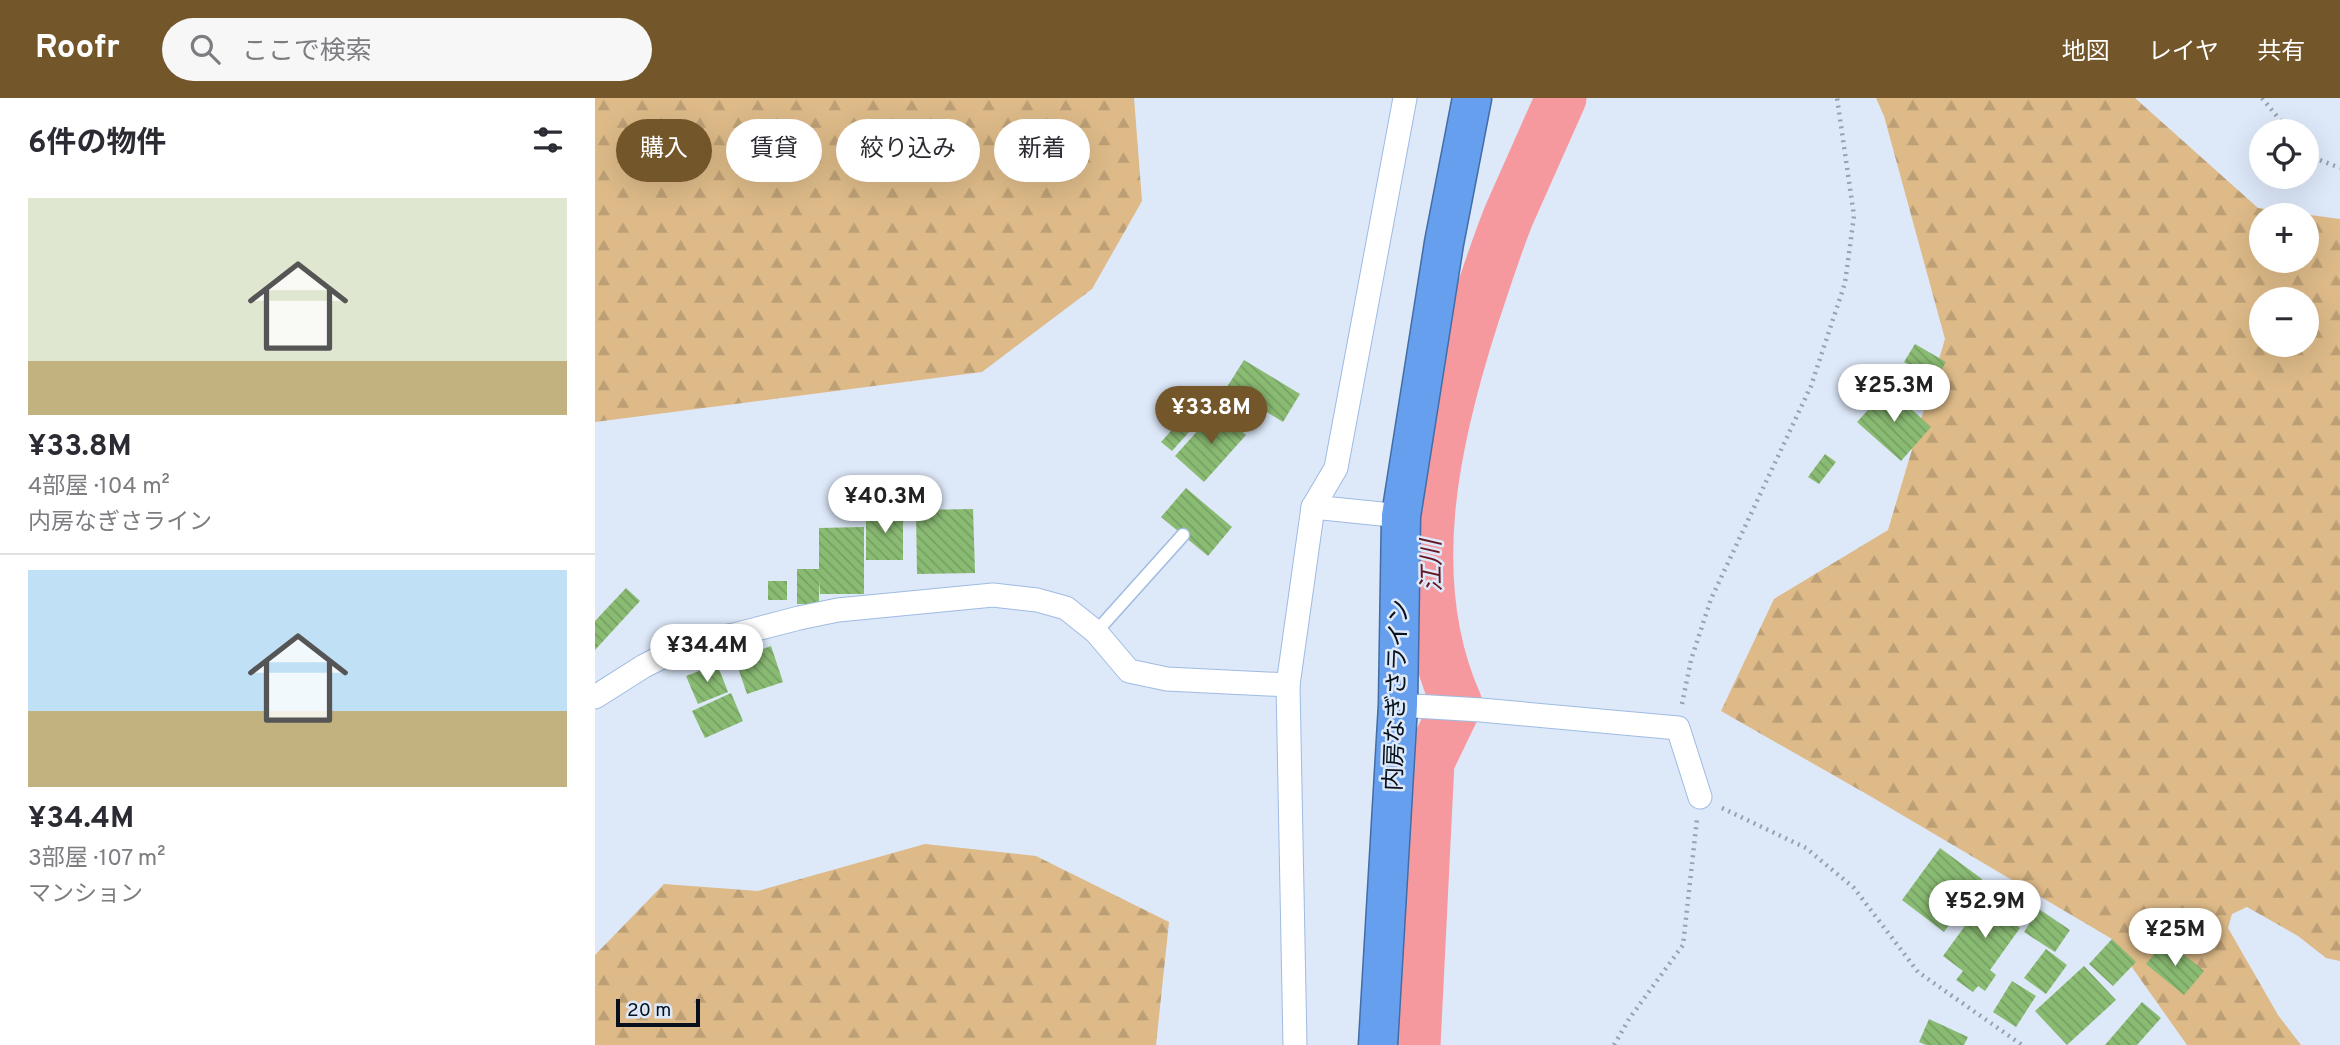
<!DOCTYPE html>
<html lang="ja">
<head>
<meta charset="utf-8">
<style>
  body { margin:0; font-family:Overpass,"Noto Sans JP",sans-serif; background:#f7f7f7; color:#2b2b33; height:100vh; display:flex; flex-direction:column; font-size:26px; white-space:nowrap }
  * { box-sizing:border-box; margin:0 }
  p { font-size:23px; color:#7c7c81 }
  .icon { flex:none; width:38px; height:38px; fill:none; stroke:currentColor; stroke-width:2; stroke-linecap:round; stroke-linejoin:round }
  .map { position:relative; flex:1; overflow:hidden }
  .sheet { display:flex; flex-direction:column; background:#fff; width:595px }
  .sheet>* { flex:none }
  .hud { position:absolute; left:21px; top:21px; width:665px; height:63px; display:flex; gap:14px }
  .buttons { position:absolute; left:1654px; top:21px; display:grid; gap:14px }
  .buttons a { display:grid; place-items:center; width:70px; height:70px; border-radius:50%; background:#fff; box-shadow:0 7px 28px #0002; font-size:35px }
  .scale { position:absolute; left:21px; bottom:18px; width:84px; box-sizing:border-box; padding-left:7px; border:4px solid #07111e; border-top:0; font-size:19px; line-height:24px; white-space:nowrap; color:#07111e; -webkit-text-stroke:5px #dde8f9; paint-order:stroke }
  .price { position:absolute; translate:-50% -60px; padding:0 16px; border-radius:24px; background:#fff; color:#222; font-size:23px; line-height:46px; filter:drop-shadow(0 2px 4px #0008) }
  .price::after { content:''; position:absolute; left:50%; top:42px; width:21px; height:16px; margin-left:-10px; background:inherit; clip-path:polygon(0 0,100% 0,50% 100%) }
  .price.active { background:#73562a; color:#fff }
  ul { padding:0; list-style:none }
  li { display:grid; align-content:center; gap:14px; height:371px; padding:0 28px }
  li+li { border-top:2px solid #e1e1e2 }
  li span { display:grid; place-items:center; height:217px; border-radius:0px; color:#555 }
  li>.icon { margin-inline-start:auto }
  span .icon { width:126px; height:126px; fill:#fffc; stroke-width:1 }
  li b { font-size:30px }
  h2 { display:flex; justify-content:space-between; align-items:center; height:84px; padding:0 28px; font-size:30px }
  .chip { padding:0 24px; border-radius:32px; background:#fff; box-shadow:0 7px 28px #0002; font-size:24px; line-height:63px }
  .chip.active { background:#73562a; color:#fff }
  header { display:flex; align-items:center; gap:42px; box-sizing:border-box; height:98px; padding:0 35px; background:#73562a; color:#fff }
  header strong { font-size:33px }
  nav { display:flex; gap:38px; margin-inline-start:auto; font-size:24px }
  .search { width:490px; height:63px; background:#f7f7f7; display:flex; align-items:center; gap:18px; box-sizing:border-box; padding:0 24px; border-radius:38px; color:#7c7c81; font-size:26px }
  main { display:flex; flex:1; min-height:0 }
  .map>svg:first-child { display:block }
</style>
</head>
<body>
<header>
<strong>Roofr</strong>
<div class="search"><svg class="icon" aria-label="search" viewBox="0 0 24 24"><circle cx="10" cy="10" r="6"/><path d="M15 15l6 6"/></svg>ここで検索</div>
<nav><a>地図</a><a>レイヤ</a><a>共有</a></nav>
</header>
<main>
<section class="sheet">
<h2>6件の物件<svg class="icon" aria-label="filters" viewBox="0 0 24 24"><path d="M4 7h16M4 17h16"/><circle cx="9" cy="7" r="2"/><circle cx="15" cy="17" r="2"/></svg></h2>
<ul>
<li><span style="background:linear-gradient(#dfe7d0 75%,#c2b280 0)"><svg class="icon" aria-label="home" viewBox="0 0 24 24"><path d="M3 11l9-7 9 7M6 9v11h12V9"/></svg></span><div><b>¥33.8M</b><p>4部屋 · 104 m²</p><p>内房なぎさライン</p></div></li>
<li><span style="background:linear-gradient(#bfe0f5 65%,#c2b280 0)"><svg class="icon" aria-label="home" viewBox="0 0 24 24"><path d="M3 11l9-7 9 7M6 9v11h12V9"/></svg></span><div><b>¥34.4M</b><p>3部屋 · 107 m²</p><p>マンション</p></div></li>
</ul>
</section>
<div class="map">
<svg width="1745" height="947" viewBox="0 0 1745 947">
  <defs>
    <pattern id="forest-firs" width="22" height="20" patternUnits="userSpaceOnUse" patternTransform="scale(1.75)"><rect width="22" height="20" fill="#ddba88"/><path d="M5 1l3.5 6h-7zM16 11l3.5 6h-7z" fill="#bc9f75"/></pattern>
    <pattern id="building-back-hatch" width="6" height="6" patternUnits="userSpaceOnUse" patternTransform="scale(1.75)"><rect width="6" height="6" fill="#8abb73"/><path d="M-1 5l2 2M0 0l6 6M5-1l2 2" fill="none" stroke="#76a063"/></pattern>
  </defs>
  <rect width="100%" height="100%" fill="#dde8f9"/>
  <g fill="url(#forest-firs)" fill-rule="evenodd">
    <polygon points="0,0 539,0 547,103 497,191 387,274 0,324"/>
    <path d="M1281,0H1540L1663,110L1745,121V863L1731,860L1703,838L1652,809L1637,816L1633,830L1683,917L1706,947H1592L1517,841L1275,698L1126,613L1179,501L1293,432L1350,241L1289,18ZM1666,117H1712V163H1666ZM1666,201H1712V247H1666Z"/>
    <polygon points="330,746 441,758 574,824 561,947 0,947 0,857 69,786 163,793"/>
  </g>
  <g fill="none" stroke-linecap="round" stroke-linejoin="round">
    <path stroke="#f6999f" stroke-width="51" d="M820,947L834,664L862,606C807,482 839,341 879,217C890,184 901,149 914,117C931,78 949,39 966,0"/>
  </g>
  <g fill="url(#building-back-hatch)">
    <polygon points="1320,246 1351,264 1340,282 1309,264"/>
    <polygon points="649,262 705,296 688,324 632,289"/>
    <polygon points="610,289 626,304 610,321 594,307"/>
    <polygon points="1293,290 1336,329 1306,363 1262,324"/>
    <polygon points="622,311 651,337 609,384 580,358"/>
    <polygon points="583,325 594,334 577,353 566,344"/>
    <polygon points="1230,356 1241,364 1224,386 1213,379"/>
    <polygon points="591,390 637,429 613,458 566,419"/>
    <polygon points="378,411 380,475 322,476 321,412"/>
    <rect x="271" y="412" width="37" height="50"/>
    <polygon points="269,429 269,496 225,496 224,481 224,506 202,506 202,471 224,471 224,430"/>
    <rect x="173" y="483" width="19" height="19"/>
    <polygon points="31,490 45,503 0,552 0,523"/>
    <polygon points="176,548 188,584 152,596 140,561"/>
    <polygon points="122,566 133,594 103,606 91,578"/>
    <polygon points="136,595 148,623 110,640 97,613"/>
    <polygon points="1345,750 1387,781 1349,834 1307,802"/>
    <polygon points="1399,788 1430,811 1419,825 1425,830 1395,872 1401,877 1390,893 1383,888 1378,894 1361,882 1368,873 1348,858"/>
    <polygon points="1444,811 1475,832 1460,854 1429,834"/>
    <polygon points="1517,841 1541,864 1518,888 1494,866"/>
    <polygon points="1571,842 1609,873 1589,897 1551,866"/>
    <polygon points="1451,851 1472,867 1451,896 1429,880"/>
    <polygon points="1489,868 1521,902 1472,947 1440,913"/>
    <polygon points="1417,883 1441,898 1421,929 1398,914"/>
    <polygon points="1547,904 1566,920 1542,947 1510,947"/>
    <polygon points="1334,921 1373,939 1369,947 1331,947 1324,944"/>
  </g>
  <g fill="none" stroke-linecap="round" stroke-linejoin="round">
    <g stroke="#9fbbe2" stroke-width="15">
      <polyline id="lane" points="501,534 588,437"/>
    </g>
    <g stroke="#9fbbe2" stroke-width="25">
      <g id="street">
        <polyline points="718,409 806,418"/>
        <polyline points="0,599 49,568 99,543 139,537 204,520 243,512 398,497 442,502 471,510 501,534 534,573 572,581 693,587"/>
        <polyline points="803,607 886,612 1083,630 1105,699"/>
        <polyline points="700,947 693,587 718,409 741,370 810,0"/>
      </g>
    </g>
    <g stroke="#446da5" stroke-width="41">
      <polyline id="highway" points="783,947 803,607 806,418 849,145 877,0"/>
    </g>
    <g stroke="#97a2b1" stroke-width="4.5" stroke-dasharray="2 5" stroke-linecap="butt">
      <polyline points="1667,0 1694,33"/>
      <polyline points="1712,57 1745,70"/>
      <polyline points="1087,606 1096,562 1116,501 1216,288 1250,185 1259,118 1242,0"/>
      <polyline points="1127,710 1211,750 1259,790 1323,874 1427,947"/>
      <polyline points="1019,947 1034,921 1088,847 1102,721"/>
    </g>
    <use href="#lane" stroke="#fff" stroke-width="12"/>
    <use href="#street" stroke="#fff" stroke-width="23"/>
    <use href="#highway" stroke="#659fee" stroke-width="38"/>
  </g>
  <g text-anchor="middle" stroke-width="5" stroke-linejoin="round" paint-order="stroke">
    <g font-size="24" fill="#07111e" stroke="#dde8f9">
      <text transform="translate(801 597) rotate(-88)" y="8">内房なぎさライン</text>
    </g>
    <g font-size="26" font-style="italic" fill="#651422" stroke="#dde8f9">
      <text transform="translate(836 468) rotate(-91)" y="9">江川</text>
    </g>
  </g>
</svg>
<div class="buttons">
<a><svg class="icon" aria-label="locate" viewBox="0 0 24 24"><circle cx="12" cy="12" r="6"/><path d="M12 2v4M12 18v4M2 12h4M18 12h4"/></svg></a>
<a>+</a>
<a>−</a>
</div>
<div class="scale">20 m</div>
<b class="price" style="left:1299px;top:326px">¥25.3M</b>
<b class="price active" style="left:616px;top:348px">¥33.8M</b>
<b class="price" style="left:290px;top:437px">¥40.3M</b>
<b class="price" style="left:112px;top:586px">¥34.4M</b>
<b class="price" style="left:1390px;top:842px">¥52.9M</b>
<b class="price" style="left:1580px;top:870px">¥25M</b>
<div class="hud">
<a class="chip active">購入</a>
<a class="chip">賃貸</a>
<a class="chip">絞り込み</a>
<a class="chip">新着</a>
</div>
</div>
</main>
</body>
</html>
